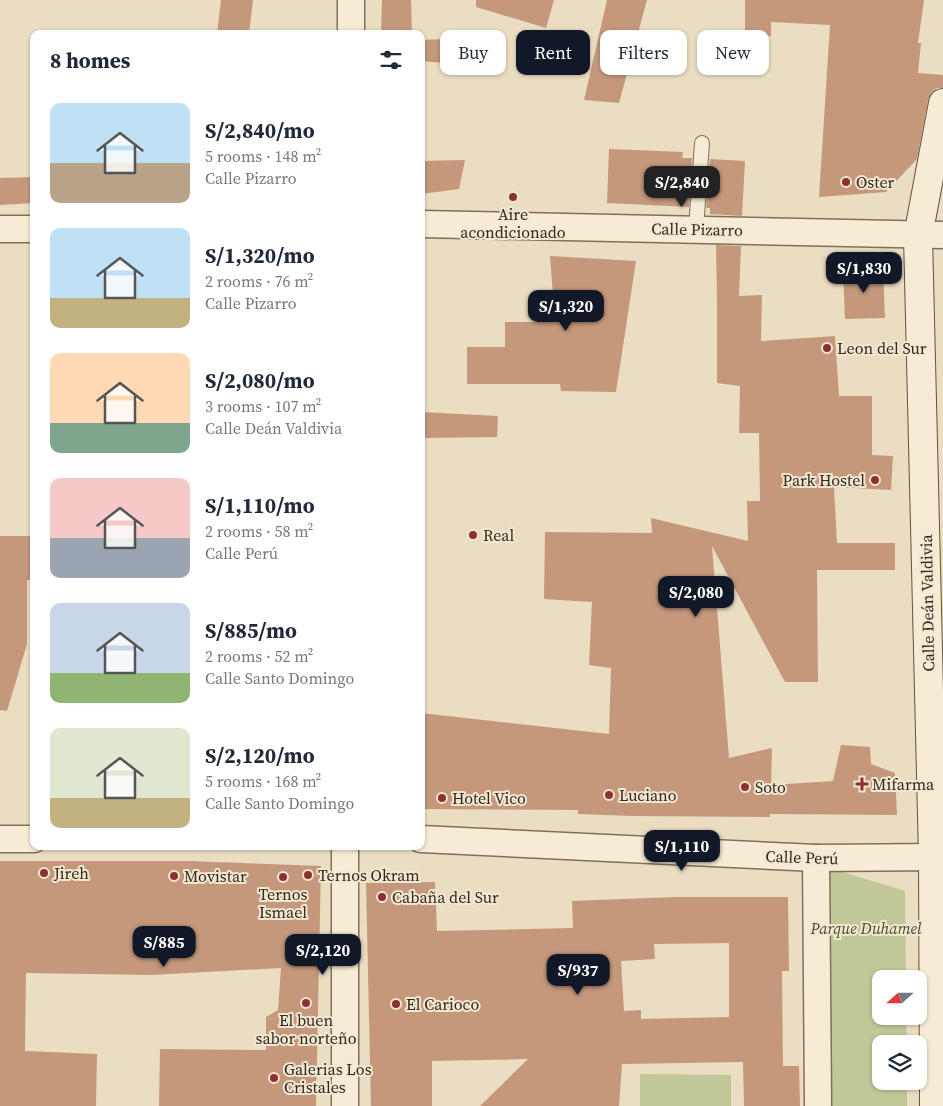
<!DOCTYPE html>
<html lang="en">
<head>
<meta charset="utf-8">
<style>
  body { margin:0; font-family:"Source Serif 4",serif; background:#f2f2f3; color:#1f2937; height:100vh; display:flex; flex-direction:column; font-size:19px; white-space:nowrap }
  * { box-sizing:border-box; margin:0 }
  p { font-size:16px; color:#747a83 }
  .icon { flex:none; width:28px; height:28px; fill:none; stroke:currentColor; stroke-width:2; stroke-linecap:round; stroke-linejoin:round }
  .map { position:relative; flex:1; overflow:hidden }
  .drawer { position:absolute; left:30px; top:30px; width:395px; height:820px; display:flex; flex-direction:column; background:#fff; border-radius:10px; box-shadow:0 1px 4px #0004 }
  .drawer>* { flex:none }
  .top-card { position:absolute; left:440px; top:30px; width:428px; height:45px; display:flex; gap:10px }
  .needle { width:32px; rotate:249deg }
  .buttons { position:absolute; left:872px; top:970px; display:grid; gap:10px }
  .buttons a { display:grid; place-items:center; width:55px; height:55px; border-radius:10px; background:#fff; box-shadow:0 1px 4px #0004; font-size:25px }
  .price { position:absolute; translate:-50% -42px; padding:0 11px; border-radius:10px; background:#111827; color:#fff; font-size:16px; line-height:32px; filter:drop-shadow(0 1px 2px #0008) }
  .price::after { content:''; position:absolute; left:50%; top:30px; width:15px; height:11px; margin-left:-8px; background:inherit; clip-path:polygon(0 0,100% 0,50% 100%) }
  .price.current { background:#222; color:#fff }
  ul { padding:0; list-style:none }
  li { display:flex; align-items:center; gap:15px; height:125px; padding:0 20px }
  li span { display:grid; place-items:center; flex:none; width:140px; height:100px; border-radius:10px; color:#555 }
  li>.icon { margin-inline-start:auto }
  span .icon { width:60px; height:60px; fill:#fffc; stroke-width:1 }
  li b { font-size:21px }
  h2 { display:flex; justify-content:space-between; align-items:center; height:60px; padding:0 20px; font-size:21px }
  .tag { padding:0 18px; border-radius:10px; background:#fff; box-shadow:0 1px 4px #0004; font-size:18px; line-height:45px }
  .tag.current { background:#111827; color:#fff }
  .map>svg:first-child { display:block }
</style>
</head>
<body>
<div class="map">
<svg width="943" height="1106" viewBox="0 0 943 1106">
  <rect width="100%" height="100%" fill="#eaddc2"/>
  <g fill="#c2c797">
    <polygon points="826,867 905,891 906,979 881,979 881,1016 906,1016 907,1044 881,1044 881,1081 907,1081 907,1106 828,1106"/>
    <polygon points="640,1074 731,1075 731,1106 640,1106"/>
  </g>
  <g fill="#c5987b" fill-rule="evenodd">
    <polygon points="221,0 253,0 249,34 217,34"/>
    <polygon points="382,0 411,0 412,34 381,34"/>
    <polygon points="476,0 554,0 546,28 476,7"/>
    <polygon points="607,0 647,0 619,103 584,100"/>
    <polygon points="745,0 924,0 918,43 921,43 918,73 943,75 943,88 937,88 932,92 928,100 917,159 886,192 819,197 830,25 771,22 771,36 745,35"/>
    <polygon points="501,37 500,68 421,61 421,40"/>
    <polygon points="609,149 683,152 682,158 692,158 689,207 607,203"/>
    <polygon points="710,159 745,161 742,216 710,214 710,208 706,208"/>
    <polygon points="465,160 459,189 421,194 421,161"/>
    <polygon points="34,177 34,203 0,205 0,178"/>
    <polygon points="716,245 741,246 739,296 762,295 761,341 835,336 839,396 872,396 872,455 893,456 891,490 834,487 837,543 895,543 895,570 817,570 818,682 785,682 712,546 729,758 772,748 771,785 833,781 841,745 870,747 871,764 895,773 897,815 770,814 770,817 633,816 578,814 578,810 421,809 421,713 609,734 611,668 589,665 592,602 544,599 545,532 652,533 651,518 748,541 747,501 760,501 759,433 739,433 740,386 717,383 717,297 728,297 717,297"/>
    <polygon points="550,256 636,261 616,392 561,391 560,384 467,384 467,347 505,347 505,322 555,322"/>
    <polygon points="883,269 885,318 845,319 843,270"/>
    <polygon points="421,412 498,416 497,437 421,438"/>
    <polygon points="0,536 34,536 34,580 27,580 27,644 7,711 0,710"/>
    <polygon points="0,861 190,861 321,866 316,1106 159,1106 160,1049 266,1050 266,1017 278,1010 281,968 151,975 26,973 25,1051 97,1054 96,1106 0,1106"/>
    <path d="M435,882L437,931L573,928L572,901L675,897H788L789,971H782L783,1066H799L800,1106H744L743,1062L622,1064L619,1106H480L528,1059L432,1061V1106H371L366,883ZM729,943V1017L641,1019V1010L624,1011L621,961L655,959L654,944Z"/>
  </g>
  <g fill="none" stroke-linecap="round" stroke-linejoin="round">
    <g stroke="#826f5b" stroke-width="16">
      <polyline id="lane" points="696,229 702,143"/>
    </g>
    <g stroke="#826f5b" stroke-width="29">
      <g id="street">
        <polyline points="351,0 351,34"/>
        <polyline points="421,224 943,235"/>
        <polyline points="0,229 34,229"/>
        <polyline points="0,839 34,839"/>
        <polyline points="421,839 816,858 943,857"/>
        <polyline points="816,858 818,1106"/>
        <polyline points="345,1106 345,846"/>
      </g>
    </g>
    <g stroke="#64503e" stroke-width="30">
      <polyline id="secondary" points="934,1106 933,857 918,236 943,103"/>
    </g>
    <use href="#lane" stroke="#f6ebd4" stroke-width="14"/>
    <use href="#street" stroke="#f6ebd4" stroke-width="26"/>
    <use href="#secondary" stroke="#f6ebd4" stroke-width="28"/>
  </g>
  <g fill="#8c3032" stroke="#f2e8d1" stroke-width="2">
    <circle cx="846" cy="182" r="5"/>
    <circle cx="513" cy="197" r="5"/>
    <circle cx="827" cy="348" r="5"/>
    <circle cx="875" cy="480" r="5"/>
    <circle cx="473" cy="535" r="5"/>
    <path d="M859.5 776.5h5v5h5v5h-5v5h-5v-5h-5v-5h5z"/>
    <circle cx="745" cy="787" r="5"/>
    <circle cx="609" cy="795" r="5"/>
    <circle cx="442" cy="798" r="5"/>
    <circle cx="44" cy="873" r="5"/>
    <circle cx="308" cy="875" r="5"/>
    <circle cx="174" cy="876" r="5"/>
    <circle cx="283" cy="877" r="5"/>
    <circle cx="382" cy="897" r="5"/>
    <circle cx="306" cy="1003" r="5"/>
    <circle cx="396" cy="1004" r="5"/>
    <circle cx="274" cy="1078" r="5"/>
  </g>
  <g text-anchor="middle" stroke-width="4" stroke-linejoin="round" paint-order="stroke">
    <g font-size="16" fill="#33281e" stroke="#f2e8d1" text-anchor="start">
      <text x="856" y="188">Oster</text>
      <text x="513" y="220" text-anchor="middle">Aire<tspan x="513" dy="18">acondicionado</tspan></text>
      <text x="837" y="354">Leon del Sur</text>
      <text x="865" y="486" text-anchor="end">Park Hostel</text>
      <text x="483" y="541">Real</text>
      <text x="872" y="790">Mifarma</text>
      <text x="755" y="793">Soto</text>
      <text x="619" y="801">Luciano</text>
      <text x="452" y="804">Hotel Vico</text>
      <text x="54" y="879">Jireh</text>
      <text x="318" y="881">Ternos Okram</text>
      <text x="184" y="882">Movistar</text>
      <text x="283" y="900" text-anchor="middle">Ternos<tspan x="283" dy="18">Ismael</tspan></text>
      <text x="392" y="903">Cabaña del Sur</text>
      <text x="406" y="1010">El Carioco</text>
      <text x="306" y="1026" text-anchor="middle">El buen<tspan x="306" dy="18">sabor norteño</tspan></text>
      <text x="284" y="1075">Galerias Los<tspan x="284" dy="18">Cristales</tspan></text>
    </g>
    <g font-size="16" fill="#33281e" stroke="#f2e8d1">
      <text transform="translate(697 229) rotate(1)" y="6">Calle Pizarro</text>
      <text transform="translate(927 603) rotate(-91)" y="6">Calle Deán Valdivia</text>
      <text transform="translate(802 857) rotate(2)" y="6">Calle Perú</text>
    </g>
    <g font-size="16" font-style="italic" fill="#454e26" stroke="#f2e8d1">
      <text x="866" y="934">Parque Duhamel</text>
    </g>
  </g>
</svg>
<div class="buttons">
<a><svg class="needle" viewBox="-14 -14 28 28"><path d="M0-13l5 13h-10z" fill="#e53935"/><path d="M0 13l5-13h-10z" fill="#747a83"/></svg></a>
<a><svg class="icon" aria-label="layers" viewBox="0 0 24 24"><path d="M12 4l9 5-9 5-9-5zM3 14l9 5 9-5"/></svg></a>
</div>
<b class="price current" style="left:682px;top:208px">S/2,840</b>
<b class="price" style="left:864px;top:294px">S/1,830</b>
<b class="price" style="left:566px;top:332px">S/1,320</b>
<b class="price" style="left:696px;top:618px">S/2,080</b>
<b class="price" style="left:682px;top:872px">S/1,110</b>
<b class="price" style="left:164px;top:968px">S/885</b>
<b class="price" style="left:323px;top:976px">S/2,120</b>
<b class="price" style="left:578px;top:996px">S/937</b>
<div class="top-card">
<a class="tag">Buy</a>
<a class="tag current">Rent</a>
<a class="tag">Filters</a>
<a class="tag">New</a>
</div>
<section class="drawer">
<h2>8 homes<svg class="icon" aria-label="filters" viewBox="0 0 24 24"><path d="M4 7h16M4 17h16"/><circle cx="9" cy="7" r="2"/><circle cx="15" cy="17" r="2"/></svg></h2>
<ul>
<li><span style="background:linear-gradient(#bfe0f5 60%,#b9a48a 0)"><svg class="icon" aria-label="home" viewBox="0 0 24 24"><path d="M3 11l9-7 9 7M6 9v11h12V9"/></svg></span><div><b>S/2,840/mo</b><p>5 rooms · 148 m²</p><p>Calle Pizarro</p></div></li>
<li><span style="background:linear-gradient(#bfe0f5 70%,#c2b280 0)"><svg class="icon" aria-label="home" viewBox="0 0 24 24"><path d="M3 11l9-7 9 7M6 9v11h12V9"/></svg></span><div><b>S/1,320/mo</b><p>2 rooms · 76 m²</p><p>Calle Pizarro</p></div></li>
<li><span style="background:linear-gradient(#ffd9b3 70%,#7fa58c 0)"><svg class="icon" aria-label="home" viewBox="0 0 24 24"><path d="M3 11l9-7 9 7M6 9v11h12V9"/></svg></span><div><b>S/2,080/mo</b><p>3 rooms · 107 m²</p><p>Calle Deán Valdivia</p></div></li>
<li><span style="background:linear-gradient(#f6c9c9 60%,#9aa5b1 0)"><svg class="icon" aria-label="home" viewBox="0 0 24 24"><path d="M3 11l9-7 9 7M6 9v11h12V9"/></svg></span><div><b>S/1,110/mo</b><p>2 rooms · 58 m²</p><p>Calle Perú</p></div></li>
<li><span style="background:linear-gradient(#c9d6e8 70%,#8fb573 0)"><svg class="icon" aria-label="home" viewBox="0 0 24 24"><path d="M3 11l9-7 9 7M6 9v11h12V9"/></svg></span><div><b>S/885/mo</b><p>2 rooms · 52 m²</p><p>Calle Santo Domingo</p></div></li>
<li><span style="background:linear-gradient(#dfe7d0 70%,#c2b280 0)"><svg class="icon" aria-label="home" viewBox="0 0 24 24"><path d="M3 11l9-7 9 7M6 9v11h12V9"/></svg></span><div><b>S/2,120/mo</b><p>5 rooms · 168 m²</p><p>Calle Santo Domingo</p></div></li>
</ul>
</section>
</div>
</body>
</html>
